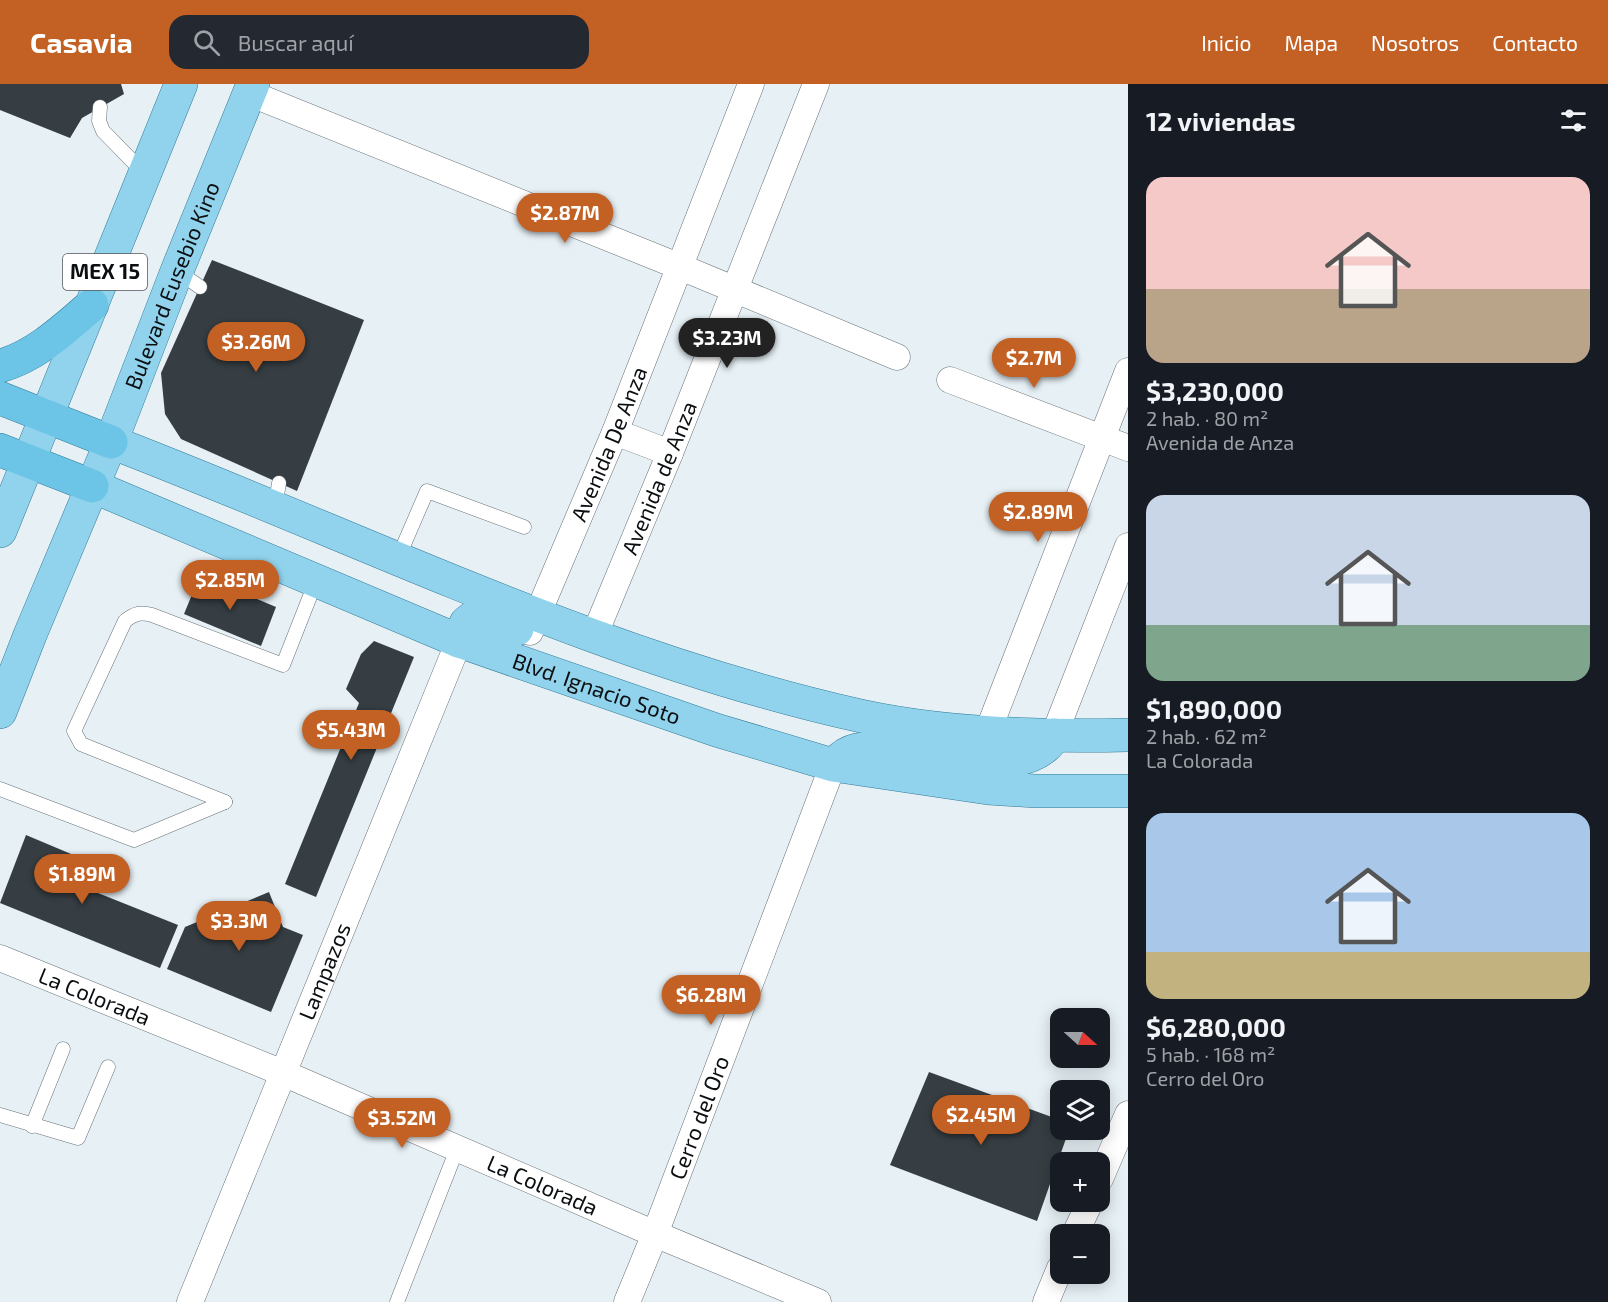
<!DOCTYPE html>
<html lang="es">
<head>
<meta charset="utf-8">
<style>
  body { margin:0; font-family:"Exo 2",sans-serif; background:#242831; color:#f1f3f6; height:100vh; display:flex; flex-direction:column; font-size:22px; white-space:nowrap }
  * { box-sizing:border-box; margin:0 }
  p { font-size:20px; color:#9ea1a6 }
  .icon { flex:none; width:33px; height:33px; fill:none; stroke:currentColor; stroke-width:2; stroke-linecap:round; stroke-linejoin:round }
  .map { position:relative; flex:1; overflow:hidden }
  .details { display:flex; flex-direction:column; background:#171b24; width:480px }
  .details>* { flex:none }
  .needle { width:39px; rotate:111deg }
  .buttons { position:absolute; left:1050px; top:924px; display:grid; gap:12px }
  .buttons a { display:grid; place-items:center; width:60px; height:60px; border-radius:12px; background:#171b24; box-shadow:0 3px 15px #0003; font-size:30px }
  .price { position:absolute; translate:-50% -51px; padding:0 14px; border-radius:21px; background:#c36024; color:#fff; font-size:20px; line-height:39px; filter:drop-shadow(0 2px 3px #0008) }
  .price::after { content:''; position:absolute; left:50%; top:36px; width:18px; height:14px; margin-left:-9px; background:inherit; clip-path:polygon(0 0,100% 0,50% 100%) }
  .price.selected { background:#222; color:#fff }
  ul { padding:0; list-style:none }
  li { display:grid; align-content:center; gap:12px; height:318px; padding:0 18px }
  li span { display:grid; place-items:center; height:186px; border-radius:18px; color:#555 }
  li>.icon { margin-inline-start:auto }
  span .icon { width:108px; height:108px; fill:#fffc; stroke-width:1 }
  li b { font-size:26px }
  h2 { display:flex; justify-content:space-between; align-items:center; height:72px; padding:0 18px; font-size:26px }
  header { display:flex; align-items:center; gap:36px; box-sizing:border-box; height:84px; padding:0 30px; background:#c36024; color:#fff }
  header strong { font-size:28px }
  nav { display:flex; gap:33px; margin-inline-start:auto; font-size:21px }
  .search { width:420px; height:54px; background:#242831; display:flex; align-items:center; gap:15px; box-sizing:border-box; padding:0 21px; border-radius:18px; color:#9ea1a6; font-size:22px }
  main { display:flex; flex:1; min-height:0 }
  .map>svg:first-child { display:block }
</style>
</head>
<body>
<header>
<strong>Casavia</strong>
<div class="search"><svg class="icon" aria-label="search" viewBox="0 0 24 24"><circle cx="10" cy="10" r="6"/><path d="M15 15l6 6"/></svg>Buscar aquí</div>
<nav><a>Inicio</a><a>Mapa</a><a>Nosotros</a><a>Contacto</a></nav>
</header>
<main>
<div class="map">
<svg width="1128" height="1218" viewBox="0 0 1128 1218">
  <rect width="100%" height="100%" fill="#e6f0f5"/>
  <g fill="#363e43">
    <polygon points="0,0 121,0 124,10 82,34 70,54 0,26"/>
    <polygon points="212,176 364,236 297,407 181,355 165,330 161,289"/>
    <polygon points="200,491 276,523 261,562 184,530"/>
    <polygon points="374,557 414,573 316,813 285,800 359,619 346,605 361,570"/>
    <polygon points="26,751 83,775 73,799 178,841 160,884 0,819"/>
    <polygon points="269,808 283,843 303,851 271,928 167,885 185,843"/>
    <polygon points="929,988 1060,1036 1060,1046 1069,1046 1037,1137 890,1081"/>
  </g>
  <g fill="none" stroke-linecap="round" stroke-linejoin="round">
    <g stroke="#697277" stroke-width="15">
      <g id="service">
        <polyline points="100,23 99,37 103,47 145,90"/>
        <polyline points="177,187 200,203"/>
        <polyline points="275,424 279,399"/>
        <polyline points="398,474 427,407 524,443"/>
        <polyline points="0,705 134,756 225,718"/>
        <path d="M225,718L81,660L74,647L125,537C135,529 141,528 152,531L283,581L316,497"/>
        <polyline points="0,1031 78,1054 108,983"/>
        <polyline points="32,1042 63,965"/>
        <polyline points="397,1218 457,1065"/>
      </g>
    </g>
    <g stroke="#697277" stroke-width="27">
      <g id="minor">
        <polyline points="249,9 678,182 897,273"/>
        <polyline points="950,296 1128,364"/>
        <polyline points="615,348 670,369"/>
        <path id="s1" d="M530,548L615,348L751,0"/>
        <path id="s2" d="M594,552L670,369L816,0"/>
        <polyline points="988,647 1128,287"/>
        <polyline points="1054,651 1128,462"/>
        <path id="s3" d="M0,874L283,989L655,1150L818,1218"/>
        <polyline points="1100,1095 1128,1030"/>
        <polyline points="1075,1150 1090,1118"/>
        <path id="s4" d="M190,1218L459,557"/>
        <path id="s5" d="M627,1218L655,1150L833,681"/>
        <polyline points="1046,1218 1060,1184"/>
      </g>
    </g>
    <g stroke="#337b98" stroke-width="34">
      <g id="primary">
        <path d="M111,358C359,453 600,574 861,632C944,650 1044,653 1128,651"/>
        <path id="s6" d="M92,402L459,557L716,646L833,681L988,704L1035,707H1128"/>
        <polyline points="0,447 181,0"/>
        <polyline points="459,557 466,539 476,531 493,535 517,545"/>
        <path id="s7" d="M0,628L30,551L111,358L177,187L253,0"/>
        <path d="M841,674C856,660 880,665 898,667C936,673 1015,691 1046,662C1049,660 1052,655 1054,651"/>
      </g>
    </g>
    <g stroke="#337b98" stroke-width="34">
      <g id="trunk">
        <path d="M0,282C36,272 64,245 92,221"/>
        <polyline points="0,314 111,358"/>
        <polyline points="0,366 92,402"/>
      </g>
    </g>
    <use href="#service" stroke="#fff" stroke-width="14"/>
    <use href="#minor" stroke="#fff" stroke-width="26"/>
    <use href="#primary" stroke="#91d3ec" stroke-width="33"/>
    <use href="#trunk" stroke="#6cc4e6" stroke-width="33"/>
  </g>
  <g text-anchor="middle" stroke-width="6" stroke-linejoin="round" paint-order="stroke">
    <rect fill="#fff" stroke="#555758" stroke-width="1.5" x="63" y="170" width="84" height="36" rx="4.5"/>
    <g font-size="21" font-weight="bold" fill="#0c0f11">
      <text x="105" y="195">MEX 15</text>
    </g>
    <g font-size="22" fill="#0c0f11" stroke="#fff">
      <text dy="8" stroke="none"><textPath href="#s7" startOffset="460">Bulevard Eusebio Kino</textPath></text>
      <text dy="8" stroke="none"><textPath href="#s1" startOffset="204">Avenida De Anza</textPath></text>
      <text dy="8" stroke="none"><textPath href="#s2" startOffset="171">Avenida de Anza</textPath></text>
      <text dy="8" stroke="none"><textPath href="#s6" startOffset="544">Blvd. Ignacio Soto</textPath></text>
      <text dy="8" stroke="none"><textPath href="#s4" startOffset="357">Lampazos</textPath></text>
      <text dy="8" stroke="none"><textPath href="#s3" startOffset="102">La Colorada</textPath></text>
      <text dy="8" stroke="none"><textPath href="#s5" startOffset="198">Cerro del Oro</textPath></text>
      <text dy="8" stroke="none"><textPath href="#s3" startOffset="588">La Colorada</textPath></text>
    </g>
  </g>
</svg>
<div class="buttons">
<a><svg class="needle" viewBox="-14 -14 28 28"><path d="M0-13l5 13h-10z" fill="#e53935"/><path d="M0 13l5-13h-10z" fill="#9ea1a6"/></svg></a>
<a><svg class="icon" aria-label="layers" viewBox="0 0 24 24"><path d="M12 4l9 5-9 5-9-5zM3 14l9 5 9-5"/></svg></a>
<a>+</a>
<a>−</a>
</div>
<b class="price" style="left:565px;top:160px">$2.87M</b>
<b class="price selected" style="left:727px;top:285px">$3.23M</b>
<b class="price" style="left:256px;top:289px">$3.26M</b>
<b class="price" style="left:1034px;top:305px">$2.7M</b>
<b class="price" style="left:1038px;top:459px">$2.89M</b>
<b class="price" style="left:230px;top:527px">$2.85M</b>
<b class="price" style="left:351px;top:677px">$5.43M</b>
<b class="price" style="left:82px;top:821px">$1.89M</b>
<b class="price" style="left:239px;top:868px">$3.3M</b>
<b class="price" style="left:711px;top:942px">$6.28M</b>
<b class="price" style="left:981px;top:1062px">$2.45M</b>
<b class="price" style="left:402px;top:1065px">$3.52M</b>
</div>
<section class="details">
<h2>12 viviendas<svg class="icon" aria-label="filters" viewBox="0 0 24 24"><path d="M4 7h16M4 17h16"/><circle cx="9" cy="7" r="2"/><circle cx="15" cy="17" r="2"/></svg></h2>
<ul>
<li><span style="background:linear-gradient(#f6c9c9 60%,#b9a48a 0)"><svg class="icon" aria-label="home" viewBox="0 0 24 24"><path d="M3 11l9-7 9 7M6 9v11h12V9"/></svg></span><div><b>$3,230,000</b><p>2 hab. · 80 m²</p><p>Avenida de Anza</p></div></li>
<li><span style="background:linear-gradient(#c9d6e8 70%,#7fa58c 0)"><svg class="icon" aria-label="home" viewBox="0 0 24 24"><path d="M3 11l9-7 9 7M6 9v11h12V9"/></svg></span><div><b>$1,890,000</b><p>2 hab. · 62 m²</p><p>La Colorada</p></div></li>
<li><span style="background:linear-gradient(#a9c7e8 75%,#c2b280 0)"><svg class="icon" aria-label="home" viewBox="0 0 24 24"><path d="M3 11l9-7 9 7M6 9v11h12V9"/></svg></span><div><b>$6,280,000</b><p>5 hab. · 168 m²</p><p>Cerro del Oro</p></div></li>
</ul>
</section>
</main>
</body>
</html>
